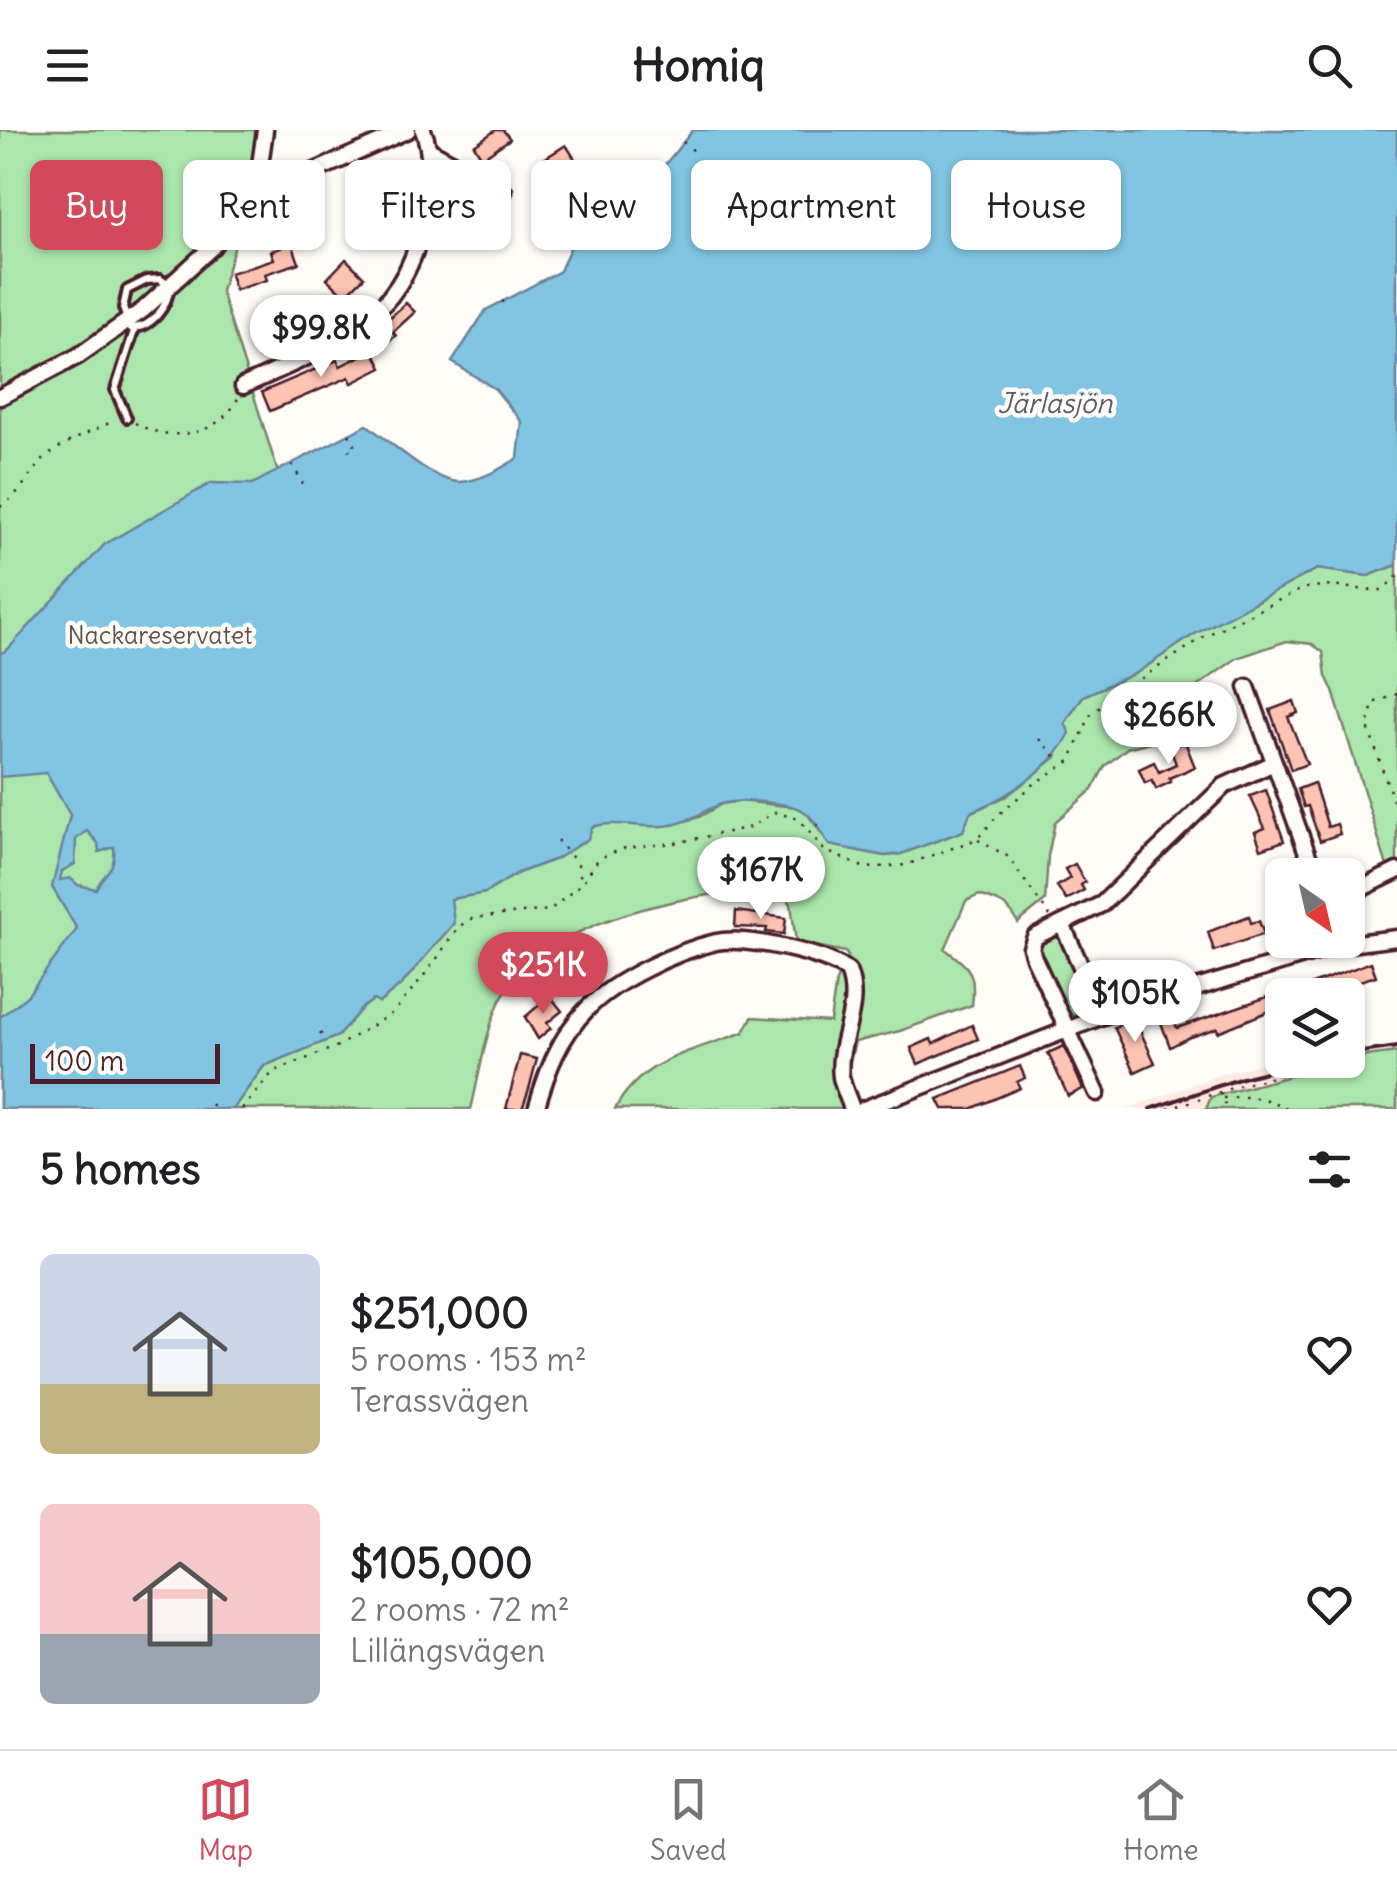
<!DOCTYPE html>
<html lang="en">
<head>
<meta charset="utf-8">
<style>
  body { margin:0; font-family:Delius,sans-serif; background:#f2f2f2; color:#202124; height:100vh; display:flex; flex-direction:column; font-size:38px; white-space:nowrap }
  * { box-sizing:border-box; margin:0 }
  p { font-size:32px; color:#757577 }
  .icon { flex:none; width:55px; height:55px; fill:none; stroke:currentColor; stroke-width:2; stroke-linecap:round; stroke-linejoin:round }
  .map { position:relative; height:979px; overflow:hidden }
  .drawer { display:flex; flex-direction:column; background:#fff; flex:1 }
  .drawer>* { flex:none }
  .hud { position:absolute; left:30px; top:30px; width:1338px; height:90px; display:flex; gap:20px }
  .needle { width:65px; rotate:146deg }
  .buttons { position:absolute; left:1265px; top:728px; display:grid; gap:20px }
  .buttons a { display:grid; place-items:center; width:100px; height:100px; border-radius:15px; background:#fff; box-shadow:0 2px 8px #0004; font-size:50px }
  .scale { position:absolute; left:30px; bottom:25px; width:190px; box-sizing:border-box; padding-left:10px; border:5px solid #4a1f2b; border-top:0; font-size:28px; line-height:35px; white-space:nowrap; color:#4a1f2b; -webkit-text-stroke:8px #fdfcf7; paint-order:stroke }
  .price { position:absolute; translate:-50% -85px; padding:0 22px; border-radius:35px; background:#fff; color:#222; font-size:32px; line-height:65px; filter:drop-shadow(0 2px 5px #0008) }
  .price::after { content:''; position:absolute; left:50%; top:60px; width:30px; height:22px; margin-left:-15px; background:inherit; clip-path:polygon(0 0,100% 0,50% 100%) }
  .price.selected { background:#d1495b; color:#fff }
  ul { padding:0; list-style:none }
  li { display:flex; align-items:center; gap:30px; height:250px; padding:0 40px }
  li span { display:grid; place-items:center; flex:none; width:280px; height:200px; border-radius:15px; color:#555 }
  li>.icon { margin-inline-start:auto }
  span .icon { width:120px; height:120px; fill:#fffc; stroke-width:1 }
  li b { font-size:42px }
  h2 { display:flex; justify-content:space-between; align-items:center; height:120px; padding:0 40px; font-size:42px }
  .pill { padding:0 35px; border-radius:15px; background:#fff; box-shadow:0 2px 8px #0004; font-size:35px; line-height:90px }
  .pill.selected { background:#d1495b; color:#fff }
  header { display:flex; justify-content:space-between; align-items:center; height:130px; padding:0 40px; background:#fff; font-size:45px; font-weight:800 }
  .tab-bar { display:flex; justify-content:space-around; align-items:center; height:140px; border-top:2px solid #e0e0e0; background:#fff; font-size:28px; color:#757577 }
  .tab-bar a { display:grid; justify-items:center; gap:5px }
  .tab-bar .selected { color:#d1495b }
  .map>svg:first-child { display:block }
</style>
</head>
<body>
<header><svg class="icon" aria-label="menu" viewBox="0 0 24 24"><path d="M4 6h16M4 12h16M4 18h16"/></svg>Homiq<svg class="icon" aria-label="search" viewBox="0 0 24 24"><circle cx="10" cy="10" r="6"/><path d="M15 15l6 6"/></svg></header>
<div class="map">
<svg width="1397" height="979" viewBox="0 0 1397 979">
  <rect width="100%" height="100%" fill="#fdfcf7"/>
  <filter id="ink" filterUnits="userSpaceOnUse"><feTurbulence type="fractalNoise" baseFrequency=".01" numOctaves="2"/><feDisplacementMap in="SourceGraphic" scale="20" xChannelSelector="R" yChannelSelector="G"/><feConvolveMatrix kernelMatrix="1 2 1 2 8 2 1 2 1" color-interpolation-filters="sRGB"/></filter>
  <g filter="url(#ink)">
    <polygon fill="#fdebe3" points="1282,928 1335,930 1307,934 1305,942 1211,967 1206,979 1127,979 1224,943"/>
    <g fill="#abe6ac" stroke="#7a826c" stroke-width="2.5">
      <polygon points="0,0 259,0 242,91 221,161 351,575 0,973"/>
      <path d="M1397,435V732L1387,736L1333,561L1326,546L1323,522L1312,514L1287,511L1237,528L1188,563L1173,594L1150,612L1127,618L1105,636L1092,660L1055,692L1048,726L1045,771L1018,793C1009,774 998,771 979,765L966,771L945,819C971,839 976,842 972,875L900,901L855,912L840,969L842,979H615C643,927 695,921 744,902L752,887L830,892L836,851L848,826L845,822L796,812L791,774L780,758C699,760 543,789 502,867C485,900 480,944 471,979H233L264,936L338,906L362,878L373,870L451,769L485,763L518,743L556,729L592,697L605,693L672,695L699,687L722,674L739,671L796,677L806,682L830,715L885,726L901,724L963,701L969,683L1007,666L1056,627L1065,593L1083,566L1138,542L1193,505L1317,439L1368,446Z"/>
      <path d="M1050,803C1074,814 1082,856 1092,880C1085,886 1079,887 1070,884L1038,823L1044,807Z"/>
      <polygon points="1397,922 1397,979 1206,979 1211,967 1305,942 1307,934"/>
    </g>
    <path fill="#81c5e2" stroke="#6b8399" stroke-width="2.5" fill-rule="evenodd" d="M693,0H1397V435L1368,446L1317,439L1193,505L1138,542L1083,566L1065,593L1070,603C1052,640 1006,667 970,683L963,701L901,724L885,726L829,715C823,704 816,691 806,683C793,671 738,669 721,674C704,680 690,692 671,695C645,700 618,689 592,697L588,709L556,729L518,743L485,763L451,769L454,793L401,855L379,873L373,870L362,878L338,906L264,936L233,979H0V887L27,866L77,799L52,757L70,685L46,643L0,647V524L8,519L105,414L211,353L252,354L367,295C388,310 435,353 460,352C480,351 502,338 518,328L522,292L495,259L452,232L486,180L560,141L570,118L651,52ZM87,701L98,713L99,722L114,717C116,742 105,739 96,759L78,755L70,748L60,750L62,741L75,734L76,709Z"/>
    <g fill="#fdc3b3" stroke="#4a1f2b" stroke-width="2.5">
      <polygon points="496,0 503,0 510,9 482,28 474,15"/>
      <polygon points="566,15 580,37 557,51 544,29"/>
      <polygon points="381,38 403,51 391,71 369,57"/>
      <polygon points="300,100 304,112 293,116 299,133 265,144 267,150 235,160 230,143 274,129 271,121 281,118 277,107"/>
      <polygon points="346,129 364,147 345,166 327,149"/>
      <polygon points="406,173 415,182 393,202 396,206 386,212 377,199"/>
      <polygon points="373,220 382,238 352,253 349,247 270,281 262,262 337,230 340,236"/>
      <polygon points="1294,571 1298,583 1288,587 1307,634 1291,640 1270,580"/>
      <polygon points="1185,612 1195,637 1169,648 1171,652 1156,659 1152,650 1145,653 1139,639 1154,632 1159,642 1176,634 1170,618"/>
      <polygon points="1314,653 1328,697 1337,694 1340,704 1320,711 1308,676 1304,677 1298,659"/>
      <polygon points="1266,660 1284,711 1261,719 1255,702 1265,698 1250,666"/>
      <polygon points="1075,734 1085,752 1081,755 1084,760 1066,770 1057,756 1070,748 1065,739"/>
      <polygon points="736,781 786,788 784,804 766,802 767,798 735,797"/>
      <polygon points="1249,786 1251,793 1259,791 1264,804 1214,821 1208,802"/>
      <polygon points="1371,832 1376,846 1315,865 1312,854"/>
      <polygon points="1282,862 1282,876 1218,902 1217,898 1190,907 1170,917 1160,890 1172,885 1177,898"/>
      <polygon points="550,866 562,881 547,893 551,898 538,909 525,887"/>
      <polygon points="1134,888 1155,933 1135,942 1114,897"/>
      <polygon points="972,895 978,909 918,934 911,918 931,909 933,914"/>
      <polygon points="1064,916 1083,959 1068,966 1048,923"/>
      <polygon points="520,925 537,929 529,959 522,979 506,979"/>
      <polygon points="1020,936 1025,948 1017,952 1020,958 971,979 943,979 938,969"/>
    </g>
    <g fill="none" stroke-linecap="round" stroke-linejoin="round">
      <g stroke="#4a1f2b" stroke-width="14">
        <g id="lane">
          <path d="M160,149L170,156C168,176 152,199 130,198L123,178L127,160L147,150Z"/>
          <polyline points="127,288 115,260 135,198"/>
        </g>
      </g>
      <g stroke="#4a1f2b" stroke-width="21">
        <g id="street">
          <polyline points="429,20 504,61"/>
          <polyline points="256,63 297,49 408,0"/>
          <path d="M243,256C336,214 410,190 426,76C429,51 433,24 423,0"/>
          <polyline points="0,267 78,226 143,180 212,117 256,63 265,0"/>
          <polyline points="1247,557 1315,745"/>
          <polyline points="1348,765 1397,741"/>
          <polyline points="1062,794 1103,886"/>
          <polyline points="1097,963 1034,828 1031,818 1035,807 1102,774 1224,656 1274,633"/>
          <path d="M536,979C547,941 559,907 588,878C615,850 677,821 716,812C745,806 825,823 848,841C863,878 836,911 841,947C843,958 849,969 852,979"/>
          <polyline points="864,979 1103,886 1340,815 1397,808"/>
        </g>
      </g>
      <g stroke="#4a1f2b" stroke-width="2.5" stroke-dasharray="2.5 8" stroke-linecap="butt">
        <polyline points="683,12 694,21"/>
        <polyline points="649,54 660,62"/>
        <polyline points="609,87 615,104"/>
        <polyline points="502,171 509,176"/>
        <path d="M135,293C172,314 221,306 239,266"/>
        <polyline points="348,321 356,317 349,304"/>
        <polyline points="292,334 303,354"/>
        <path d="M0,377C25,361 29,340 50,324C68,310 94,301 115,290"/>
        <polyline points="1397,564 1373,573 1368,597 1397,682"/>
        <polyline points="1039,609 1056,627"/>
        <polyline points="817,696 822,690"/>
        <polyline points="557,710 578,734 581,750"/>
        <polyline points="978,710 1007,726 1050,786"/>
        <polyline points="320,903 326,910"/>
        <polyline points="1220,963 1227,979"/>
        <path d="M1223,968C1248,966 1265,966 1287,979"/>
        <polyline points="211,974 215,979"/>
        <path d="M242,979L273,942L338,916L394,882L434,833L458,797L473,788L550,780L582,753L599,728L625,718L675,713L751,697L774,682L799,689L824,720L865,738L906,735L977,709L999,684L1033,655L1070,631L1091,584L1119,563L1205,506L1302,459C1328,452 1356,461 1382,460L1397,447"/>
        <polyline points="1168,979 1241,955 1305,939"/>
      </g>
      <use href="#lane" stroke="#fdfcf7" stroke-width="6"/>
      <use href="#street" stroke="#fdfcf7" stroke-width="14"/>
      <g stroke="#4a1f2b" stroke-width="4">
        <polyline points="1348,924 1397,917"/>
        <polyline points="1150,979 1242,948 1314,930"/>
      </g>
    </g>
  </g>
  <g text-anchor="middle" stroke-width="9" stroke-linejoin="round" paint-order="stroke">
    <g font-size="25" fill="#62514b" stroke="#fdfcf7">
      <text x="160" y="514">Nackareservatet</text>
    </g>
    <g font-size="28" font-style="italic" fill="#5d596b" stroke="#fdfcf7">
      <text x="1055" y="283">Järlasjön</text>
    </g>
  </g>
</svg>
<div class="buttons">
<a><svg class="needle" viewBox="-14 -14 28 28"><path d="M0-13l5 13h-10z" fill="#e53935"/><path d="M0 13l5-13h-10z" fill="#757577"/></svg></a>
<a><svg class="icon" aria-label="layers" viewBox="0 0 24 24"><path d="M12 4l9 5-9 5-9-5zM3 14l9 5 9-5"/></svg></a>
</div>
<div class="scale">100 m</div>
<b class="price" style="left:321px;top:250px">$99.8K</b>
<b class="price" style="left:1169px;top:637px">$266K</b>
<b class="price" style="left:761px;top:792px">$167K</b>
<b class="price selected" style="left:543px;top:887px">$251K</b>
<b class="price" style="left:1135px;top:915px">$105K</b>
<div class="hud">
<a class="pill selected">Buy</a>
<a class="pill">Rent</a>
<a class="pill">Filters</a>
<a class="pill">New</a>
<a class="pill">Apartment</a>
<a class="pill">House</a>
</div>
</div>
<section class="drawer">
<h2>5 homes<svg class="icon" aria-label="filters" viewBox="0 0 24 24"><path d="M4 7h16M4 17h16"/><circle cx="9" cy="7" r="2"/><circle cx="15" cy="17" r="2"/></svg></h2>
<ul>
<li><span style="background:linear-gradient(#c9d6e8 65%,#c2b280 0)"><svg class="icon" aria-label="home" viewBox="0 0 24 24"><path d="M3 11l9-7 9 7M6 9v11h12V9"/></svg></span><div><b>$251,000</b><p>5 rooms · 153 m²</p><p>Terassvägen</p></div><svg class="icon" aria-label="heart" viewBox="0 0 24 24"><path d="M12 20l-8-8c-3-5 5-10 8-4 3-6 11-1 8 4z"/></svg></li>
<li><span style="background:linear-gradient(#f6c9c9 65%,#9aa5b1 0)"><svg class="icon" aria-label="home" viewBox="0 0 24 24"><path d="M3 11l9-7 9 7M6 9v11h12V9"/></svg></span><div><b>$105,000</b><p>2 rooms · 72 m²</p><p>Lillängsvägen</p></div><svg class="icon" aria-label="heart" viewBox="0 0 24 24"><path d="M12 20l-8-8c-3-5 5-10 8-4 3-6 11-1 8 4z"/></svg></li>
</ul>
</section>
<nav class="tab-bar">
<a class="selected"><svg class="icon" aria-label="map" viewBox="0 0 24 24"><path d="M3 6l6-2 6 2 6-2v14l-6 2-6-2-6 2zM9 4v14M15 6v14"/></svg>Map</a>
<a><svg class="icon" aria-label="saved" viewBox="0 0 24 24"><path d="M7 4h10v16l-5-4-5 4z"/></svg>Saved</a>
<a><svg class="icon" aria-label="home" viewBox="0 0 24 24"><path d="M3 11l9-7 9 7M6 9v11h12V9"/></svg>Home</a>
</nav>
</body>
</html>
